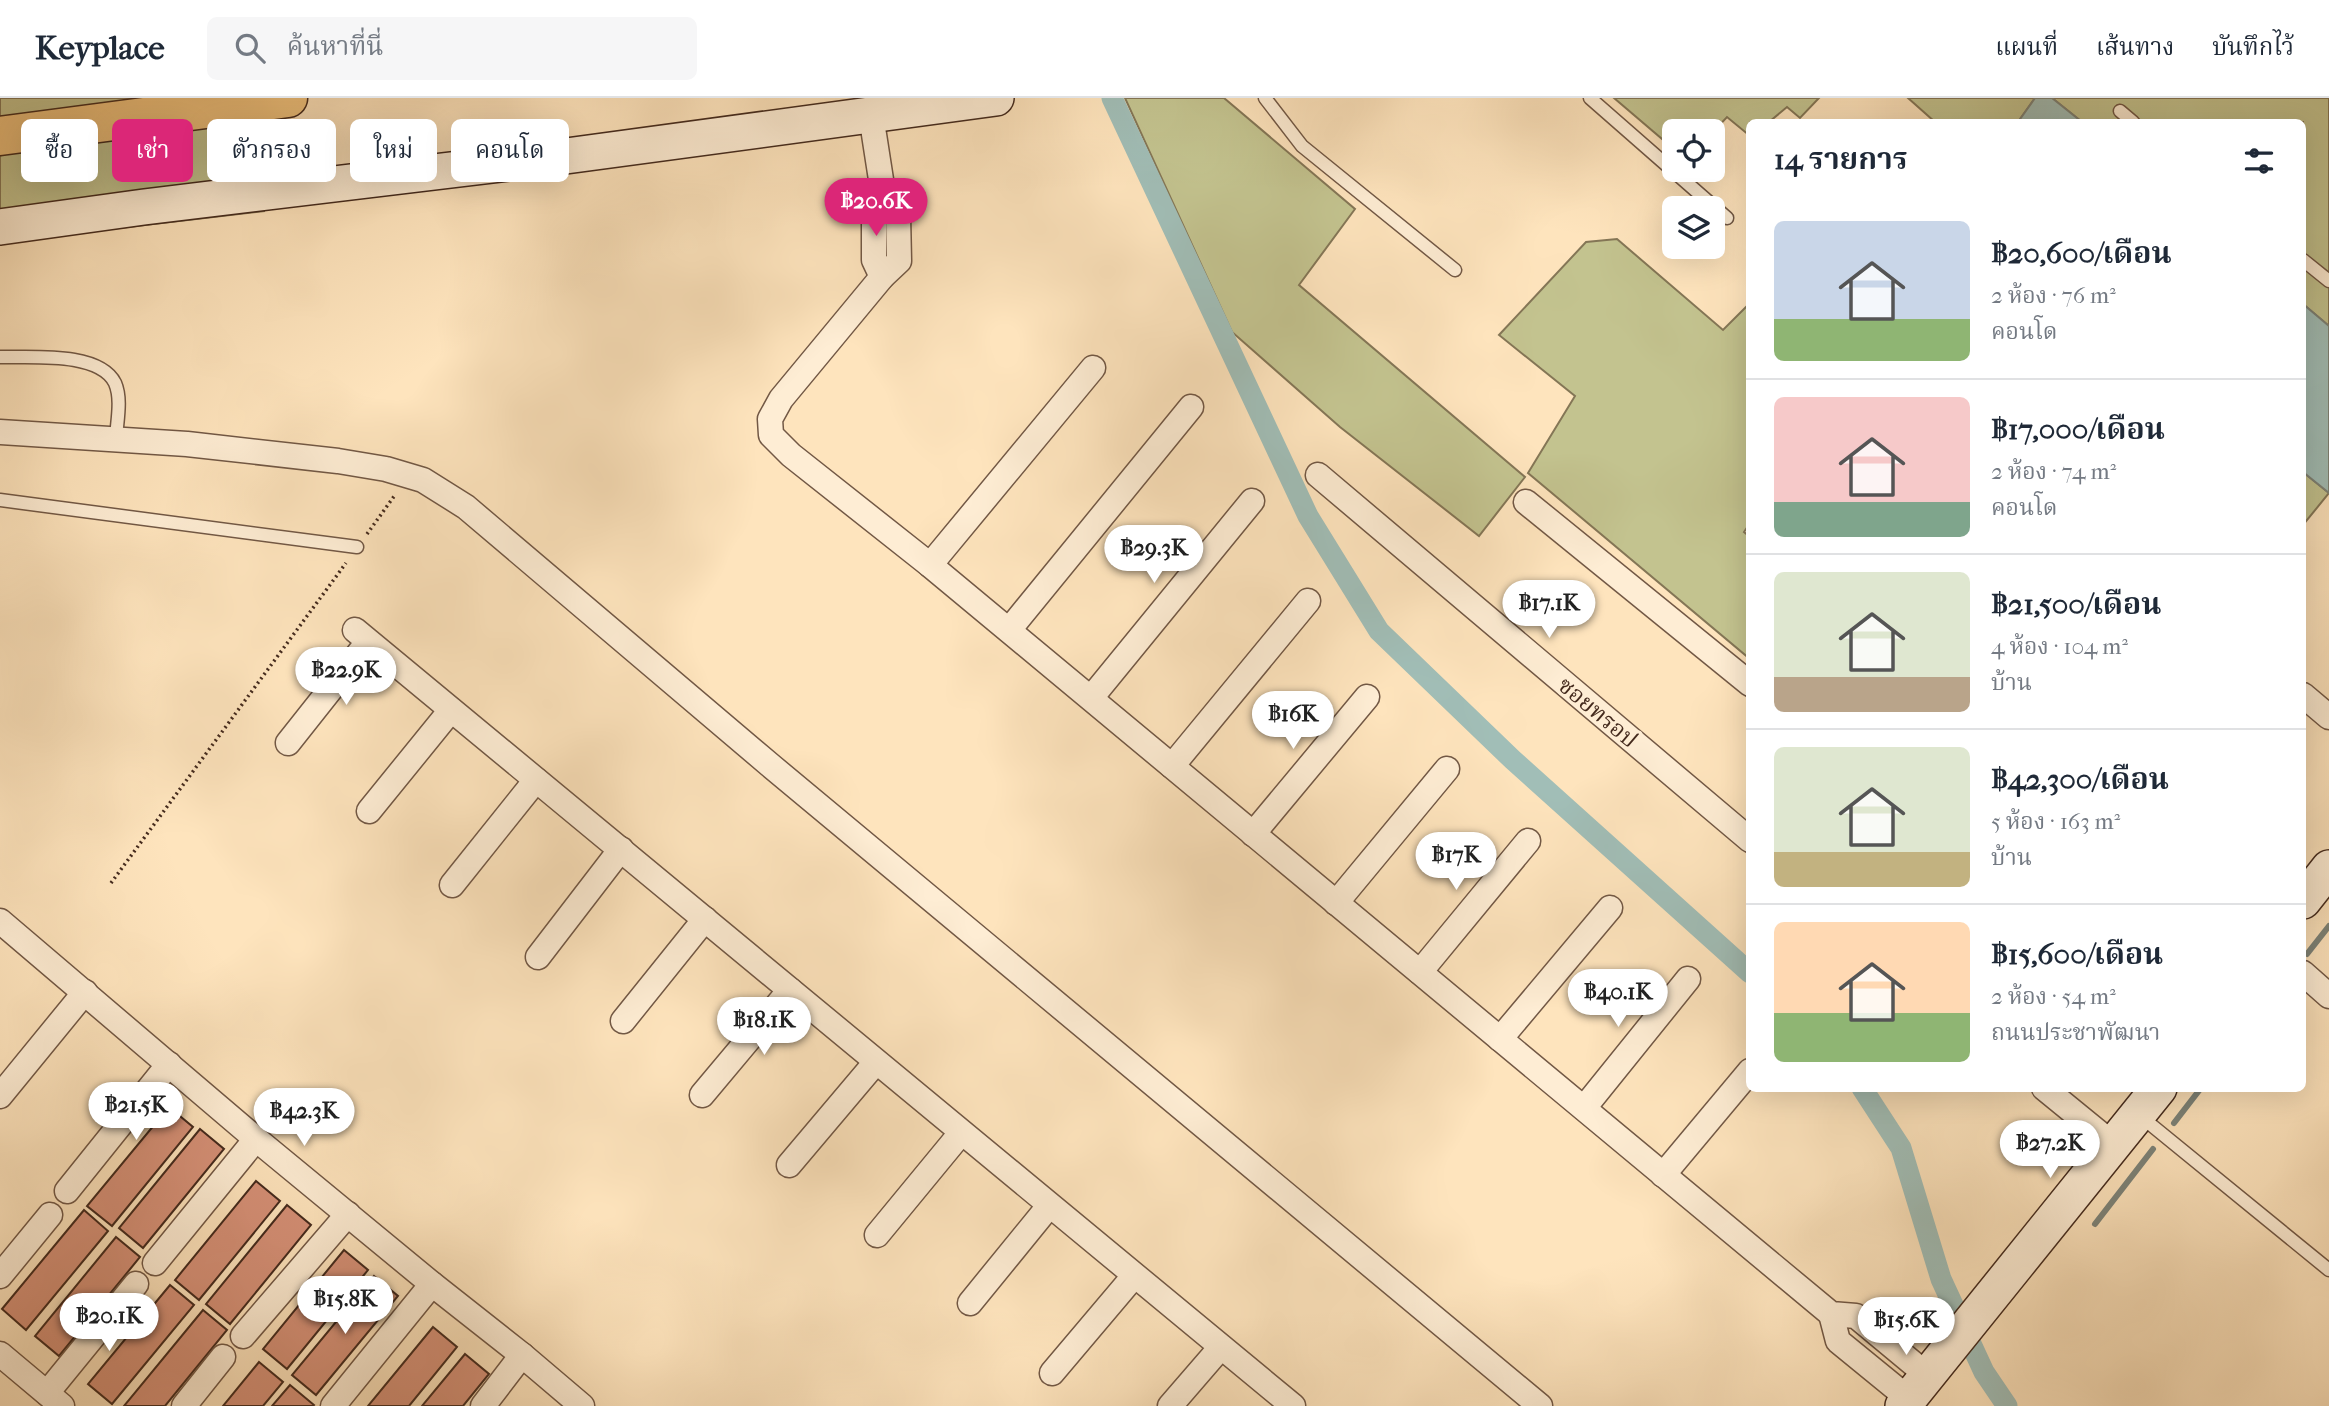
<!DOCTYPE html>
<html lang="th">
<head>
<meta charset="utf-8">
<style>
  body { margin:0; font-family:"IM FELL French Canon","Noto Serif Thai",serif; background:#f6f6f7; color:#1f2937; height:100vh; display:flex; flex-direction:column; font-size:26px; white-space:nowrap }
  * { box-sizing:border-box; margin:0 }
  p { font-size:23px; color:#747a83 }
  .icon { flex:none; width:38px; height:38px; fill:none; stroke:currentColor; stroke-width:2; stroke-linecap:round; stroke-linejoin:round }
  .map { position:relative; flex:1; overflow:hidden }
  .side { position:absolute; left:1746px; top:21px; width:560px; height:973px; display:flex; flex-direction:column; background:#fff; border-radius:10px; box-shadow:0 7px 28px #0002 }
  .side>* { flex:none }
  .hud { position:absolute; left:21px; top:21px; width:665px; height:63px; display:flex; gap:14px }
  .buttons { position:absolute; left:1662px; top:21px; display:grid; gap:14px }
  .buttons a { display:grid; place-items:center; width:63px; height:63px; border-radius:10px; background:#fff; box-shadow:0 7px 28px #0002; font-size:35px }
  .price { position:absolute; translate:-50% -60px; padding:0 16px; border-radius:24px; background:#fff; color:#222; font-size:23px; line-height:46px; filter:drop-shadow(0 2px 4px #0008) }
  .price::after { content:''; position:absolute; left:50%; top:42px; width:21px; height:16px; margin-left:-10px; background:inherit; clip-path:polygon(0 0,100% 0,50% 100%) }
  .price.on { background:#db2777; color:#fff }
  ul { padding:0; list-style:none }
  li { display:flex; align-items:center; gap:21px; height:175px; padding:0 28px }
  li+li { border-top:2px solid #e0e1e3 }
  li span { display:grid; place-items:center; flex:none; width:196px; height:140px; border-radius:10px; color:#555 }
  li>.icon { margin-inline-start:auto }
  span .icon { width:84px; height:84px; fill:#fffc; stroke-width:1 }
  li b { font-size:30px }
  h2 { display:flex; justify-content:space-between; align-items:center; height:84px; padding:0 28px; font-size:30px }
  .tag { padding:0 24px; border-radius:10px; background:#fff; box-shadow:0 7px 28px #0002; font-size:24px; line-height:63px }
  .tag.on { background:#db2777; color:#fff }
  header { display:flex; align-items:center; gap:42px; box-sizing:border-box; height:98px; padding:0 35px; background:#fff; border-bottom:2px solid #e0e1e3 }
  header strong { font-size:33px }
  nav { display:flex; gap:38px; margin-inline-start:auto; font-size:24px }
  .search { width:490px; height:63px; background:#f6f6f7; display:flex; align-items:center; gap:18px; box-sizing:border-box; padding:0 24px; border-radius:10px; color:#747a83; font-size:26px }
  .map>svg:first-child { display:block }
</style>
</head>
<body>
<header>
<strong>Keyplace</strong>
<div class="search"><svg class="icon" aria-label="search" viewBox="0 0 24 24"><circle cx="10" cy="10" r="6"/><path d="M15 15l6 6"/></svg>ค้นหาที่นี่</div>
<nav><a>แผนที่</a><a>เส้นทาง</a><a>บันทึกไว้</a></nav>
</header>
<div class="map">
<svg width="2329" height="1308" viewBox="0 0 2329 1308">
  <rect width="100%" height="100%" fill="#fee4bd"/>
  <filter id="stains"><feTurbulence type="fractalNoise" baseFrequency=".00286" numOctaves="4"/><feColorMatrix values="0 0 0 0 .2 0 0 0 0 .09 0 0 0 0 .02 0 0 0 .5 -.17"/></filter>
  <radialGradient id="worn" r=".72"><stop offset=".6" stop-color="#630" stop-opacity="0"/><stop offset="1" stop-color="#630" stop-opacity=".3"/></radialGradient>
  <g fill="#c3c38f" stroke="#847656" stroke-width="2">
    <polygon points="0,0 252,0 264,113 0,144"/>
    <polygon points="1125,0 1224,0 1355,111 1299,187 1525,379 1479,438 1340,329 1232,234"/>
    <polygon points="1614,0 1819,0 1800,20 1787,9 1769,24 1750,24 1750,38 1727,19 1713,34 1675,33 1675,52"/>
    <polygon points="1908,0 2035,0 2018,24 1935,24"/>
    <polygon points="2052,0 2329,0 2329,228 2303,206 2303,24 2082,24"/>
    <polygon points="1617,141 1723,232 1750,205 1750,425 1744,434 1750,439 1750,561 1528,375 1575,298 1499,237 1586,144"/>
    <polygon points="2303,374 2329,395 2303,427"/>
  </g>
  <g fill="#a1beb7" stroke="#7c8379" stroke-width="2">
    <polygon points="2035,0 2052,0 2082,24 2018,24"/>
    <polygon points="2303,206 2329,228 2329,395 2303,374"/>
  </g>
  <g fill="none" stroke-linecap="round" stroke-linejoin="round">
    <g stroke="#7c8379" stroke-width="6">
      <polyline points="2307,856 2329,828"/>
      <polyline points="2174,1025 2201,990"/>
      <polyline points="2095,1126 2153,1051"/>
    </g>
    <g stroke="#a1beb7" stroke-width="21">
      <polyline points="1112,0 1308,418 1379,533 1513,662 1750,875"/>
      <polyline points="1862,990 1901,1050 1941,1181 1984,1274 2007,1308"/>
    </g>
  </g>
  <g fill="#d59077" stroke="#442a1d" stroke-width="2">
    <polygon points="169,1009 193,1029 112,1128 87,1108"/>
    <polygon points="200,1031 224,1051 143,1150 119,1130"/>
    <polygon points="256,1083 280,1103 199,1202 175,1182"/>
    <polygon points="287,1107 311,1127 230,1226 206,1206"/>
    <polygon points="84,1112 108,1133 26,1232 2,1211"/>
    <polygon points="116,1139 140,1159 59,1258 35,1238"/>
    <polygon points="344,1152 368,1172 287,1271 263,1251"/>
    <polygon points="374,1178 398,1198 316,1297 292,1277"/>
    <polygon points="170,1187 194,1207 112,1306 88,1286"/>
    <polygon points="203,1212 227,1232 165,1308 124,1308"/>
    <polygon points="433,1229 457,1249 409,1308 368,1308"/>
    <polygon points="465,1256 489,1276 463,1308 422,1308"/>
    <polygon points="259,1264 283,1284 263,1308 223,1308"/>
    <polygon points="290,1287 314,1307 313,1308 272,1308"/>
  </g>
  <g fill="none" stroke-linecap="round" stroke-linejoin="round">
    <g stroke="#725845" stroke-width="15">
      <g id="lane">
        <polyline points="1265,0 1302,48 1455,172"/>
        <polyline points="1590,0 1727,120"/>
        <polyline points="2120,13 2133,24"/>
        <polyline points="2303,162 2329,183"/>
        <path d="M0,259C30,260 99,253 115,285C122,301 117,323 116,340"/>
        <polyline points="0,402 357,449"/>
        <polyline points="2139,1017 2329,1172"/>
      </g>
    </g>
    <g stroke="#725845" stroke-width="27">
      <g id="street">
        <polyline points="871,17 884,101 898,117 899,163 882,179 781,301 770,321 771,337 791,357 930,467 1831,1216 1856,1218 1927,1277"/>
        <polyline points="882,179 874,162 874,116 884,101"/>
        <polyline points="0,334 187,346 338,363 386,371 423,382 466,409 770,667 1540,1308"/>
        <polyline points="1318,377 1750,742"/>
        <polyline points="1526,404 1750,586"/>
        <polyline points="930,467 1093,270"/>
        <polyline points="355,532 1293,1308"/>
        <polyline points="1009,532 1191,309"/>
        <polyline points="2303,597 2329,619"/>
        <polyline points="1091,600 1252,403"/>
        <polyline points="288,645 368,544"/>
        <polyline points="1172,668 1308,503"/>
        <polyline points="369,713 451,612"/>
        <polyline points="1253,736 1367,599"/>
        <polyline points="452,787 536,682"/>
        <polyline points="1336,805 1447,671"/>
        <polyline points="0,823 256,1041 432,1186 522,1257 582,1308"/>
        <polyline points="538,859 621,751"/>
        <polyline points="1420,874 1528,743"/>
        <polyline points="2303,875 2329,898"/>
        <polyline points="623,923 705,821"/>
        <polyline points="1500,941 1610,810"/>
        <polyline points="2044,990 2115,1048"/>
        <polyline points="702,997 790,892"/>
        <polyline points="0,998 85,894"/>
        <polyline points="1584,1010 1688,881"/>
        <polyline points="789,1067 876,964"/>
        <polyline points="1663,1077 1750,973"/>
        <polyline points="67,1093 169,966"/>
        <polyline points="877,1137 961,1035"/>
        <polyline points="155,1165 256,1041"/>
        <polyline points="0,1178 50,1117"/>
        <polyline points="970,1205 1049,1108"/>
        <polyline points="1831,1216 1838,1243 1909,1301"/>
        <polyline points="243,1238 348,1116"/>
        <polyline points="0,1256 62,1308"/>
        <polyline points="1052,1275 1134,1178"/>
        <polyline points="47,1295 136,1186"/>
        <polyline points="184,1308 223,1259"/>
        <polyline points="333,1308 432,1186"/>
        <polyline points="483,1308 522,1257"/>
        <polyline points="1170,1308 1221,1249"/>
      </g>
    </g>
    <g stroke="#442a1d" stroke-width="38">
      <g id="secondary">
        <polyline points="0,129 144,109 566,58 996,0"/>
        <polyline points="2303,803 2329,770"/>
        <polyline points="1903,1308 2159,990"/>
      </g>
    </g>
    <g stroke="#442a1d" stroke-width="41">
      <polyline id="highway" points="0,38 288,0"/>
    </g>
    <g stroke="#442a1d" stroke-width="3.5" stroke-dasharray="2 3.5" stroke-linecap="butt">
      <polyline points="367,436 395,397"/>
      <polyline points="111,785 346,465"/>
    </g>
    <use href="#lane" stroke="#feedd4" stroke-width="12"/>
    <use href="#street" stroke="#feedd4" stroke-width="24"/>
    <use href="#secondary" stroke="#feedd4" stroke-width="35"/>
    <use href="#highway" stroke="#efc27e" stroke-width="38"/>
  </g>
  <g text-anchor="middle" stroke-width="6" stroke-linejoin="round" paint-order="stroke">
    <g font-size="23" fill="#442a1d" stroke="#feedd4">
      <text transform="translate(1598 614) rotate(40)" y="8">ซอยทรอป</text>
    </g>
  </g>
  <rect width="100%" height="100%" filter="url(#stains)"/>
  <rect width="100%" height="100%" fill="url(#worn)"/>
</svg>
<div class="buttons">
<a><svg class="icon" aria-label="locate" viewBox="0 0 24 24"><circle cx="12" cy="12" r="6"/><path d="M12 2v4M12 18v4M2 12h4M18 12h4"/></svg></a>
<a><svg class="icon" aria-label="layers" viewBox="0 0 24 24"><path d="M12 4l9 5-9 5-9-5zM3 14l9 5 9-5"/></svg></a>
</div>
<b class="price on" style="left:876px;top:140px">฿20.6K</b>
<b class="price" style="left:1154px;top:487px">฿29.3K</b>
<b class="price" style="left:1549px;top:542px">฿17.1K</b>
<b class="price" style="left:346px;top:609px">฿22.9K</b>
<b class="price" style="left:1293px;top:653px">฿16K</b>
<b class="price" style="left:1456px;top:794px">฿17K</b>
<b class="price" style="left:1618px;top:931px">฿40.1K</b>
<b class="price" style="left:764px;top:959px">฿18.1K</b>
<b class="price" style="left:136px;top:1044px">฿21.5K</b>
<b class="price" style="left:304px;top:1050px">฿42.3K</b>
<b class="price" style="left:2050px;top:1082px">฿27.2K</b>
<b class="price" style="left:345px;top:1238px">฿15.8K</b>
<b class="price" style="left:109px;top:1255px">฿20.1K</b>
<b class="price" style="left:1906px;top:1259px">฿15.6K</b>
<div class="hud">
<a class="tag">ซื้อ</a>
<a class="tag on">เช่า</a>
<a class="tag">ตัวกรอง</a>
<a class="tag">ใหม่</a>
<a class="tag">คอนโด</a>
</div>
<section class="side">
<h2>14 รายการ<svg class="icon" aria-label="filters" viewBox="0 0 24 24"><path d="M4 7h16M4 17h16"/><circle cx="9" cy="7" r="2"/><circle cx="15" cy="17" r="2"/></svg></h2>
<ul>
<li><span style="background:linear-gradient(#c9d6e8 70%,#8fb573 0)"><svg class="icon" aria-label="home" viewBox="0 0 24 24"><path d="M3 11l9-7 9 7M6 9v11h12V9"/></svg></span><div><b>฿20,600/เดือน</b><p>2 ห้อง · 76 m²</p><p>คอนโด</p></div></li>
<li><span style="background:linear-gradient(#f6c9c9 75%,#7fa58c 0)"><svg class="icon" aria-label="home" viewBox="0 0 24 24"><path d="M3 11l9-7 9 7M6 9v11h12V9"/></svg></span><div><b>฿17,000/เดือน</b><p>2 ห้อง · 74 m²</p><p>คอนโด</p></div></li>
<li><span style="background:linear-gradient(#dfe7d0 75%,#b9a48a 0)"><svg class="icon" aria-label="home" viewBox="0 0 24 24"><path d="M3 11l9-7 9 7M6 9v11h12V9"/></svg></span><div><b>฿21,500/เดือน</b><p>4 ห้อง · 104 m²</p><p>บ้าน</p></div></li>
<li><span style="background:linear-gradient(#dfe7d0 75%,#c2b280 0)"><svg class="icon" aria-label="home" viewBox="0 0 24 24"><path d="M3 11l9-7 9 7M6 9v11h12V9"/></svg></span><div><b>฿42,300/เดือน</b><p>5 ห้อง · 163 m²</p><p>บ้าน</p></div></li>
<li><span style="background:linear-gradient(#ffd9b3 65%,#8fb573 0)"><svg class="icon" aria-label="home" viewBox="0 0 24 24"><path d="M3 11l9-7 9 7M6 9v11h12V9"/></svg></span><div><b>฿15,600/เดือน</b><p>2 ห้อง · 54 m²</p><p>ถนนประชาพัฒนา</p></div></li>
</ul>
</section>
</div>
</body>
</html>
